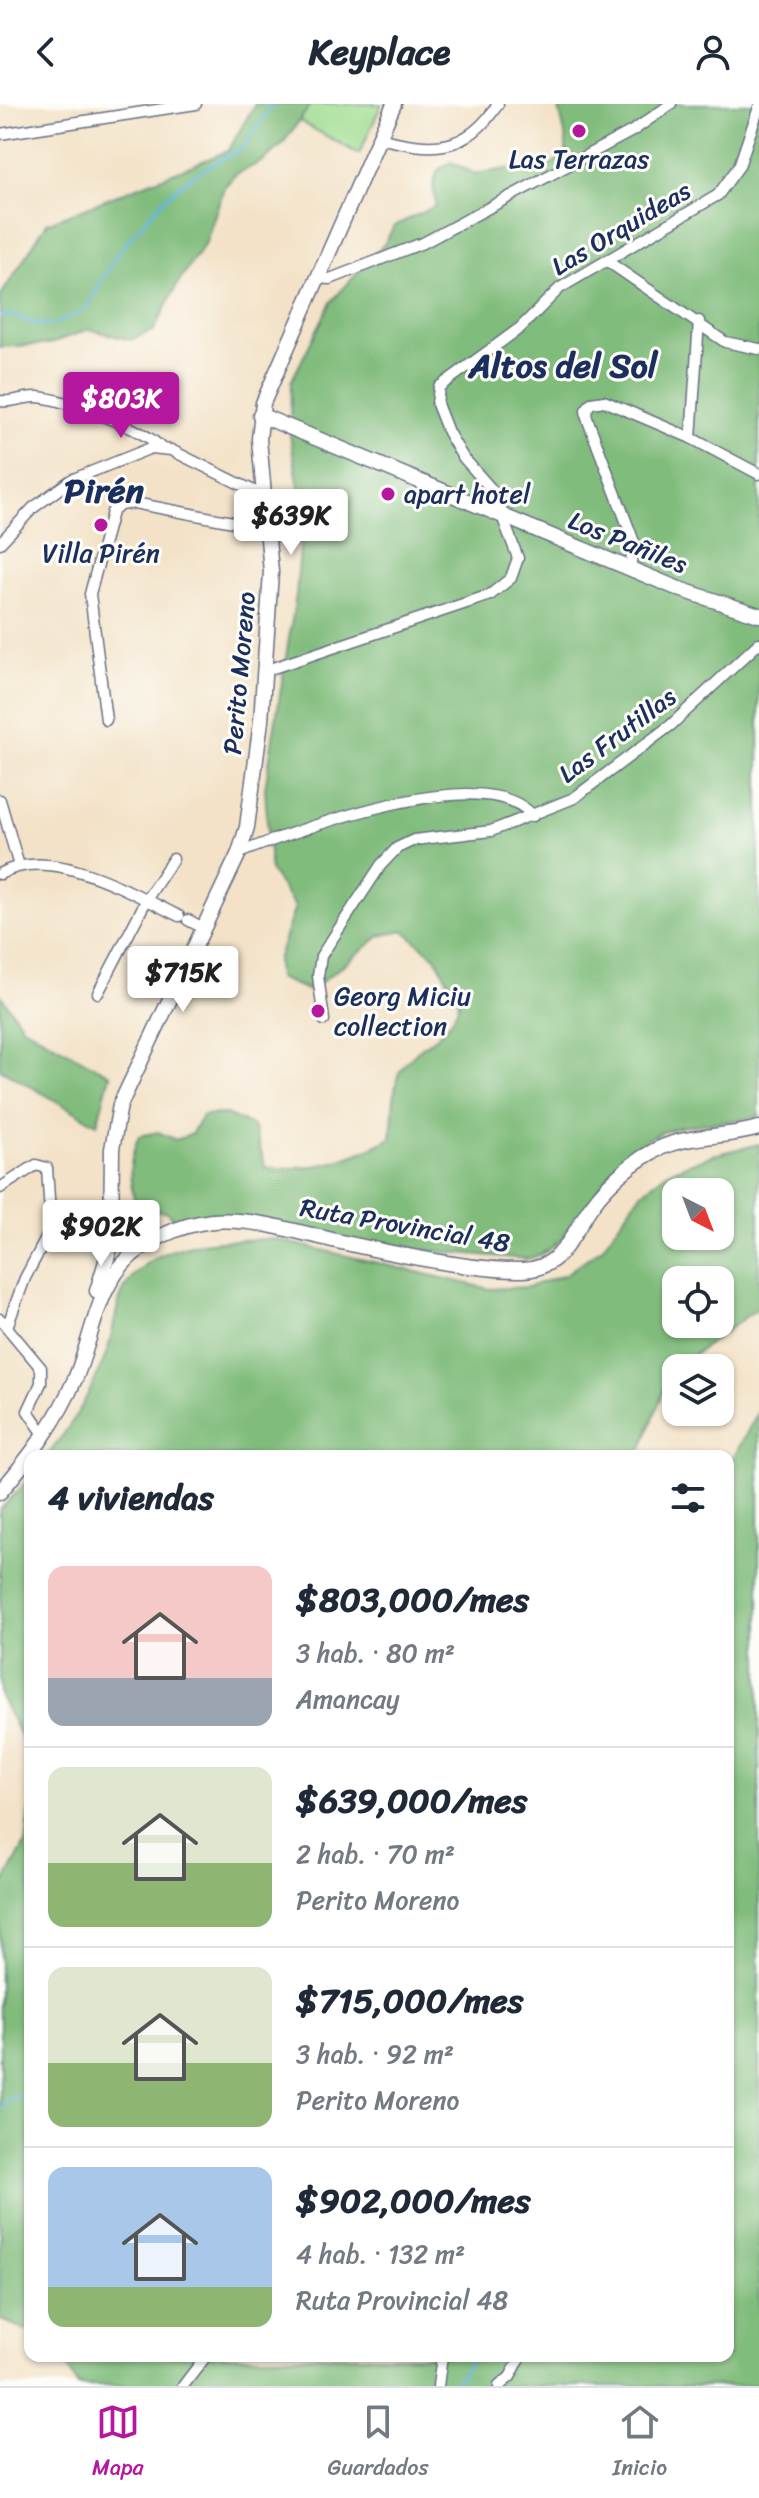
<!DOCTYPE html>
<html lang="es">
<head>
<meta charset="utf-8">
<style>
  body { margin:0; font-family:Sriracha,sans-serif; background:#f6f6f7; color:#1f2937; height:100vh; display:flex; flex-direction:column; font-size:30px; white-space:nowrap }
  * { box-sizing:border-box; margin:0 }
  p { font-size:26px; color:#747a83 }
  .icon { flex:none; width:44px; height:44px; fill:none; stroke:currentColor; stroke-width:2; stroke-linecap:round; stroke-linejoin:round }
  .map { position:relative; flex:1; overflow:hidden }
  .panel { position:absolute; left:24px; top:1346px; width:710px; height:912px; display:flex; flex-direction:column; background:#fff; border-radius:16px; box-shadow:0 2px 6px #0004 }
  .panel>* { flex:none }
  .needle { width:52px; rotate:138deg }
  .tools { position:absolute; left:662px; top:1074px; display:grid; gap:16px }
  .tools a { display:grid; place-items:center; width:72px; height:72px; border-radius:16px; background:#fff; box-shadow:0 2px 6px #0004; font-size:40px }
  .price { position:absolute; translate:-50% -68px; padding:0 18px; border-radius:8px; background:#fff; color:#222; font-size:26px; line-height:52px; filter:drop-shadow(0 2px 4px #0008) }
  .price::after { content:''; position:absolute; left:50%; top:48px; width:24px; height:18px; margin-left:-12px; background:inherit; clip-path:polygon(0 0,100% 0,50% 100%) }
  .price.selected { background:#b5179e; color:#fff }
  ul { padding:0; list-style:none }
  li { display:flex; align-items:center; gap:24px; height:200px; padding:0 24px }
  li+li { border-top:2px solid #e0e1e3 }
  li span { display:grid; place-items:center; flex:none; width:224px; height:160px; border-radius:16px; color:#555 }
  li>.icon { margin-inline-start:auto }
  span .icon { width:96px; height:96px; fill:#fffc; stroke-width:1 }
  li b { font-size:34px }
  h2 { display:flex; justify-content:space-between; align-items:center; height:96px; padding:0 24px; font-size:34px }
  header { display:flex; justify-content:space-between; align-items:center; height:104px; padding:0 24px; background:#fff; font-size:36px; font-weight:700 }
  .tab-bar { display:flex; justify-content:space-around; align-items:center; height:112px; border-top:2px solid #e0e1e3; background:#fff; font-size:22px; color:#747a83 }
  .tab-bar a { display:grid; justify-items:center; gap:4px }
  .tab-bar .selected { color:#b5179e }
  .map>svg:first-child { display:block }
</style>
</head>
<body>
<header><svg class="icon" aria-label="back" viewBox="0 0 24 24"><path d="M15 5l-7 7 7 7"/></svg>Keyplace<svg class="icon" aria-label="person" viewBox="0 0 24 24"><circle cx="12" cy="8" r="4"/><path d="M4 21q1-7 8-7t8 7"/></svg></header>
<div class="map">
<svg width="759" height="2282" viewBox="0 0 759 2282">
  <rect width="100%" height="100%" fill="#fdfcf7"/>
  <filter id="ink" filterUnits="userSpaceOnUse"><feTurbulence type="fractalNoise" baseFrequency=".0125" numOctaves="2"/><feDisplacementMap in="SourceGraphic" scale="16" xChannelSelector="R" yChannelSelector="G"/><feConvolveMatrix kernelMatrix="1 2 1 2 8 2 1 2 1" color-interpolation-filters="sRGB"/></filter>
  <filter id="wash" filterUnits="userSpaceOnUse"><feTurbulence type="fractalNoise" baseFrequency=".006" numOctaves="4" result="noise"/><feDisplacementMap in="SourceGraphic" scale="32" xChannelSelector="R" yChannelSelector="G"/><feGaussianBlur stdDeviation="1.8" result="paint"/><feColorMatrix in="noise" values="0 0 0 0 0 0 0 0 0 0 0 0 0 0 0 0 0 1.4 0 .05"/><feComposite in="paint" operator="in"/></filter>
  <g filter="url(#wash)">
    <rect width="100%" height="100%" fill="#f3e2c7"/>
    <polygon fill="#a0dd91" stroke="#5e8678" stroke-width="2" points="311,0 382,0 359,50 299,17"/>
    <g fill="#80bc7b" stroke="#4e766c" stroke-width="2" fill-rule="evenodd">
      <polygon points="255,0 311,0 281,42 263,57 236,70 224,83 206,138 179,177 154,226 130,236 89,225 50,240 0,243 0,193 47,119 228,47"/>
      <path d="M558,0H759V1012C718,1022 683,1015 646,1036C595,1065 579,1145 527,1155L343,1139L210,1110L190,1113L181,1123L167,1108L137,1104C128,1077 128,1058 139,1032L158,1028L176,1036L191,1030L203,1011L226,1010L253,1022L266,1064C314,1067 349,1057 391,1034C393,1018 393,979 400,967C419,936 450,935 459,898L436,854L403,826L380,832L310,887L278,874L277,856L295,803L270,766L265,684L296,491L301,434L300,389L290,331L291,278L331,198L385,139L394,122L436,102L433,80L438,66L451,58L475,70L513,64L541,68L566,50V34Z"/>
      <polygon points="0,890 23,923 110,971 97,1020 0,965"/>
      <path d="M759,1040V1203L676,1264L667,1278L639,1352H47C73,1320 94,1284 108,1245C115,1225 114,1204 124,1186C150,1134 224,1136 274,1135L490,1185L528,1183L564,1171L602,1144L641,1089L668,1068L713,1051ZM676,1088H720V1132H676ZM676,1176H720V1220H676Z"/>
      <polygon points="759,1306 759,2282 78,2282 60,2252 728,2252 728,1364"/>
      <polygon points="30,1374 30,1686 24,1639 0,1592 0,1406"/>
      <polygon points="30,1703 30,2228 0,2215 0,1786 27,1736"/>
    </g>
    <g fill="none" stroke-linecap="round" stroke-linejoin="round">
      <g stroke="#63b5de" stroke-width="3">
        <polyline points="0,212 11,211 36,220 53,221 86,205 118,148 166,93 192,72 244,43 272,0"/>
        <polyline points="0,2005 10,1994 30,1991"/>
        <polyline points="453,2282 473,2252"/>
      </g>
    </g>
  </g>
  <g filter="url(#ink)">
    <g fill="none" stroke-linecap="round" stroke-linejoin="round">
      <g stroke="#676e83" stroke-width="13">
        <g id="street">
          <polyline points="0,30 196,0"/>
          <path d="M379,34C432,47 466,50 498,0"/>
          <polyline points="607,157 725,238 759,245"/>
          <polyline points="316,174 330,175 425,138 634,26 671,0"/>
          <path d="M0,297C13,299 25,292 38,293C63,295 146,325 161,344"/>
          <polyline points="691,334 699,217"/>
          <polyline points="0,439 33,404 71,376 151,344 171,346 266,393"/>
          <polyline points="630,465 634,438 587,314 586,306 591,299 604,297 691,334 759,370"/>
          <polyline points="264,567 490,491 511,474 518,454 502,412 500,395 462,352 448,328 437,300 439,283 520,224 560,184 718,91 739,62 759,3"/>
          <polyline points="106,616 90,490 112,408 120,401 134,399 270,425"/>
          <polyline points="0,696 19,762"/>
          <path d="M239,749C298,726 485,655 533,712"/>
          <path d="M0,770C52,740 131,789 179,812"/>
          <polyline points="188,816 203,824"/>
          <polyline points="98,889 148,793 173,755"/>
          <polyline points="324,916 318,872 321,852 381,761 397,744 414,736 491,727 574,694 671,621 759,539"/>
          <polyline points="0,1084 36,1061 47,1064 51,1125 25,1174 7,1223"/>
          <polyline points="0,1215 41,1264 41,1279 28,1307 41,1326"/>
          <polyline points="183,2282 206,2252"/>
          <polyline points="438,2282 442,2252"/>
          <polyline points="499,2282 510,2273 521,2252"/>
        </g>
      </g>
      <g stroke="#676e83" stroke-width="17">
        <g id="secondary">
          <polyline points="260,311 679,485 759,511"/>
          <polyline points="115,1101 135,1138 130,1152"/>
          <polyline points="111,1138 112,1045 120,1001 239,749 247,723 261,617 271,468 259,335 263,299 394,0"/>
          <polyline points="111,1139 121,1129 132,1133"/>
          <path d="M133,1150C206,1095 262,1120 341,1138C390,1149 474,1167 522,1166C562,1165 571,1132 590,1104C601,1088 616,1073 632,1061C679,1025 710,1038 759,1024"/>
          <polyline points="97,1187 111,1141"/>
          <path d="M0,1388C30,1353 57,1317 75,1275C93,1233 96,1183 131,1152"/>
        </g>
      </g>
      <use href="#street" stroke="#fff" stroke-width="10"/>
      <use href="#secondary" stroke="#fff" stroke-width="14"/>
    </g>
  </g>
  <g fill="#b5179e" stroke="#fdfcf7" stroke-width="3">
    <circle cx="579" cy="27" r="8"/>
    <circle cx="388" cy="390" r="8"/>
    <circle cx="101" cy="421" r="8"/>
    <circle cx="318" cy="907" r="8"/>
  </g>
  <g text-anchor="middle" stroke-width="6" stroke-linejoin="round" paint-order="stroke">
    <g font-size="26" fill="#1b2f5e" stroke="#fdfcf7">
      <text x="579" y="64">Las Terrazas</text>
      <text x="404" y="399" text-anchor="start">apart hotel</text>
      <text x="101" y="458">Villa Pirén</text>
      <text x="334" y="901" text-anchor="start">Georg Miciu<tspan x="334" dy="30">collection</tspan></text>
    </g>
    <g font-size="26" fill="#1b2f5e" stroke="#fdfcf7">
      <text transform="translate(621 124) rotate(-31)" y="9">Las Orquideas</text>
      <text transform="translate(628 438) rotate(22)" y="9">Los Pañiles</text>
      <text transform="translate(239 569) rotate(-85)" y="9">Perito Moreno</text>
      <text transform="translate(617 631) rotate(-37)" y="9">Las Frutillas</text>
      <text transform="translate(405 1121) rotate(10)" y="9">Ruta Provincial 48</text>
    </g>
    <g font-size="34" font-weight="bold" fill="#1b2f5e" stroke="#fdfcf7">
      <text x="563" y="273">Altos del Sol</text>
      <text x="104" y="398">Pirén</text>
    </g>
  </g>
</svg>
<div class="tools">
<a><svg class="needle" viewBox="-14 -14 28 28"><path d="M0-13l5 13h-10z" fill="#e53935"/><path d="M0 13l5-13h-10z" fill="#747a83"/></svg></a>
<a><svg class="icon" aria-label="locate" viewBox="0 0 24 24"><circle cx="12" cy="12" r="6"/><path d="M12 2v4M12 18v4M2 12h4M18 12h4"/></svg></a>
<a><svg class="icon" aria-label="layers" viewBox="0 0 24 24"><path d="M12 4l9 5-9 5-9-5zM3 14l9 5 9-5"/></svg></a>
</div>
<b class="price selected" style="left:121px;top:336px">$803K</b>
<b class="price" style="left:291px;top:453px">$639K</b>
<b class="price" style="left:183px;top:910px">$715K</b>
<b class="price" style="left:101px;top:1164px">$902K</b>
<section class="panel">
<h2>4 viviendas<svg class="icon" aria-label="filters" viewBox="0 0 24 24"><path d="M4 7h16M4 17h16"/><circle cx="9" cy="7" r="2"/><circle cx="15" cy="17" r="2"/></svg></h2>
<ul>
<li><span style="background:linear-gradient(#f6c9c9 70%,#9aa5b1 0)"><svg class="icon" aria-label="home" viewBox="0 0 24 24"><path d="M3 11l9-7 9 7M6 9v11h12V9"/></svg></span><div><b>$803,000/mes</b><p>3 hab. · 80 m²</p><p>Amancay</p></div></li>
<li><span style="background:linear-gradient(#dfe7d0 60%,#8fb573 0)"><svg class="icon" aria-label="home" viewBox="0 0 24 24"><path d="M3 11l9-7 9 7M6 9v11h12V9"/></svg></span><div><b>$639,000/mes</b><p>2 hab. · 70 m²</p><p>Perito Moreno</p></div></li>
<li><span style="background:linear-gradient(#dfe7d0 60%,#8fb573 0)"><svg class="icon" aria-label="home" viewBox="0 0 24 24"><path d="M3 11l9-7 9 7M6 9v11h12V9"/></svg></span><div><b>$715,000/mes</b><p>3 hab. · 92 m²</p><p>Perito Moreno</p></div></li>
<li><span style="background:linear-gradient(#a9c7e8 75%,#8fb573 0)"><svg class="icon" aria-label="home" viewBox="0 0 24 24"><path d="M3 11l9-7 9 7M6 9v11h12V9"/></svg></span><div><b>$902,000/mes</b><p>4 hab. · 132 m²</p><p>Ruta Provincial 48</p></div></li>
</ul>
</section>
</div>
<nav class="tab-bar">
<a class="selected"><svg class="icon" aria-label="map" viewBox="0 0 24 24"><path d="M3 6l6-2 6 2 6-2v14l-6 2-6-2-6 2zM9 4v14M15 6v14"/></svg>Mapa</a>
<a><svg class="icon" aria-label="saved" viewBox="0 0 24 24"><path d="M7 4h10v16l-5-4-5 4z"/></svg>Guardados</a>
<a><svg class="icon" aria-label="home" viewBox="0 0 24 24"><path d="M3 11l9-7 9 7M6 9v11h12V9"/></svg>Inicio</a>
</nav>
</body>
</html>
